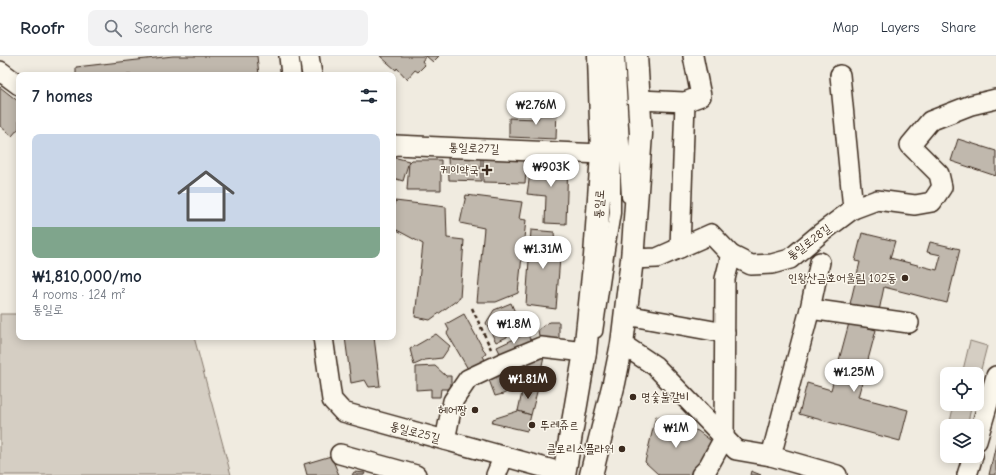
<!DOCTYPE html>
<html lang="en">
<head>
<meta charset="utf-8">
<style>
  body { margin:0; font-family:"Comic Neue","Poor Story",sans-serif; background:#f2f2f3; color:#1f2937; height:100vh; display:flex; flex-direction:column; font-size:15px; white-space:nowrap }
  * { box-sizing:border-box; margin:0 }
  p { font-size:13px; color:#747a83 }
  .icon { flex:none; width:22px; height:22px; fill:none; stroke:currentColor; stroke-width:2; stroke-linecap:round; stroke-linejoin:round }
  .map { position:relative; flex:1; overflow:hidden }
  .drawer { position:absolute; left:16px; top:16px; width:380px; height:268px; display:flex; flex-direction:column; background:#fff; border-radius:8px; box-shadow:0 2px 10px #0003 }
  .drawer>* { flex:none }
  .controls { position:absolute; left:940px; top:311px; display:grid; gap:8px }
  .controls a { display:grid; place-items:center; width:44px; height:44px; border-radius:8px; background:#fff; box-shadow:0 2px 10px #0003; font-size:20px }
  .price { position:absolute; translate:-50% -34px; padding:0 9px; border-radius:14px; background:#fff; color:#222; font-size:13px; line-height:26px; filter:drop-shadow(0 1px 2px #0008) }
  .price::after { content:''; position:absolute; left:50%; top:24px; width:12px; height:9px; margin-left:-6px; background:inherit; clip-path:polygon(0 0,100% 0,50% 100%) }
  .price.selected { background:#3b2a1e; color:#fff }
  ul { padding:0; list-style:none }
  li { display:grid; align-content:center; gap:8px; height:212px; padding:0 16px }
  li+li { border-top:1px solid #e0e1e3 }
  li span { display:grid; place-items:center; height:124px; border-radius:8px; color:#555 }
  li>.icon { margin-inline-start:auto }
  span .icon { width:72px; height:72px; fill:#fffc; stroke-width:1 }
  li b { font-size:17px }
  h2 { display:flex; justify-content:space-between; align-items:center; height:48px; padding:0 16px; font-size:17px }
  header { display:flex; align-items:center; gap:24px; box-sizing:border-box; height:56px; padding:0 20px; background:#fff; border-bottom:1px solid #e0e1e3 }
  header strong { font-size:19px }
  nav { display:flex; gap:22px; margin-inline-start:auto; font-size:14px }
  .search { width:280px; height:36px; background:#f2f2f3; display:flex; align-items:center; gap:10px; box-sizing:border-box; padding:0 14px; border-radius:8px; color:#747a83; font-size:15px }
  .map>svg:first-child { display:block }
</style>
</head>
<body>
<header>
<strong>Roofr</strong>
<div class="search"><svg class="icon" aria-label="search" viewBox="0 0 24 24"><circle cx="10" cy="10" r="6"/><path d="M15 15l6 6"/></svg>Search here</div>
<nav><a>Map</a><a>Layers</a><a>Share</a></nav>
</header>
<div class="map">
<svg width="996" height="419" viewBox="0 0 996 419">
  <rect width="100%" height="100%" fill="#f0ebe0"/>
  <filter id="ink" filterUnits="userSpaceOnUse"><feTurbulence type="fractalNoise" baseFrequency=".025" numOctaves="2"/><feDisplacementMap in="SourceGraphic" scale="8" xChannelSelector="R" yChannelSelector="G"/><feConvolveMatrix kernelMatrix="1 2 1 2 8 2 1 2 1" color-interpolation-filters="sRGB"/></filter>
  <g filter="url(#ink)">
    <g fill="#d5cec3" stroke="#887c70">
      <polygon points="0,258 19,258 19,281 194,281 231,419 0,419"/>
      <polygon points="970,285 987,290 977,329 977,318 962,318"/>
      <polygon points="954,348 972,348 967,370 949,370"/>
    </g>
    <g fill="#c0b8ad" stroke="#3b2a1e">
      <polygon points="173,0 257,0 259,19 76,19 76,11"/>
      <polygon points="380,0 439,0 433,6 426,0 422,5 425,9 418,16 415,14 407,23 397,12 396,14"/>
      <polygon points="0,31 19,46 19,72 12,80 0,70"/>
      <polygon points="539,51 557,52 556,83 509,81 509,62 538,63"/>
      <polygon points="958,83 996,95 996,120 951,105"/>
      <polygon points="393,101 409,105 403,125 393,122"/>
      <polygon points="448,101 481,102 481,125 449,124"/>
      <polygon points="483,102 526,102 527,106 525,127 483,126"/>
      <polygon points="411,104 441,104 441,134 407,134 409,106"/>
      <polygon points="532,104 568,104 566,168 545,167 546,140 527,138"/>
      <polygon points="466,139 522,146 519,163 526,164 518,237 496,246 477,246 484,172 460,167"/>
      <polygon points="395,145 446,151 447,182 464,184 460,242 430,264 415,261 423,188 393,172 393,152"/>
      <polygon points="531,174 554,176 555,188 561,188 556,253 526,249"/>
      <polygon points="862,177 895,185 890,202 937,214 941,199 927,196 930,186 960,193 947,247 884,231 879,255 850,248 860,206 855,205"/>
      <polygon points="511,247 520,268 508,275 507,281 496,286 486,267 494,254"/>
      <polygon points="464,258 486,298 483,300 485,304 468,313 447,277 449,274 446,268"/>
      <polygon points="549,266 559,266 559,288 540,286 538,274"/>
      <polygon points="849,267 876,274 858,341 908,354 900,385 799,358 807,327 831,334"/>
      <polygon points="527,277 532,287 502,301 497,291"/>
      <polygon points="436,278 450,290 442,302 425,304 414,309 410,293"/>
      <polygon points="345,281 374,281 380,330 369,331 365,324 351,327"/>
      <polygon points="538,298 544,300 538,328 523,332 515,315 516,312 515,308"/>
      <polygon points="435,310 446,320 451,320 451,333 441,333 440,341 431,341 431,333 416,334 416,311"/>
      <polygon points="506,313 515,332 503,338 495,340 489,324 491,319"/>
      <polygon points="535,331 538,332 531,359 518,355 523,332 532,333"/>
      <polygon points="518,355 531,359 527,375 492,367 493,363"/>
      <polygon points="656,360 698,375 714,387 705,403 692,419 659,419 645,406"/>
      <polygon points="996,388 996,419 989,419"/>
      <polygon points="331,400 339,419 307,419 304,408"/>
      <polygon points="751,415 761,419 750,419"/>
      <polygon points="354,416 365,417 364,419 352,419"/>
    </g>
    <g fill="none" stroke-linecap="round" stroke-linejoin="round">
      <g stroke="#3b2a1e" stroke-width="13">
        <g id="lane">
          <polyline points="619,0 627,141"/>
          <polyline points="597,276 609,193 615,157 615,83 610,0"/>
        </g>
      </g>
      <g stroke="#3b2a1e" stroke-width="22">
        <g id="street">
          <polyline points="289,0 291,19"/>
          <polyline points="309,0 312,19"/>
          <polyline points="0,15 19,29"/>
          <polyline points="840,19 853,153"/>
          <polyline points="639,44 685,46 701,40 693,0"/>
          <polyline points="393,90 395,89 602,98"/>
          <polyline points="680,192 685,46"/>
          <polyline points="632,203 657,202 711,178 731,199 751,209 772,208 790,203 821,177 853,153 877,144 915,149 932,146 942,131 939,118 910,89 930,65 971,49 996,43"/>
          <polyline points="810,253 909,267"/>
          <polyline points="626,259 725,277"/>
          <polyline points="323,281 332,344 343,356 564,417"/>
          <polyline points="622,288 655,310 736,394 771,400 837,419"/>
          <polyline points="445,384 453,345 468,323 500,308 541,291 585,296"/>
          <polyline points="977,385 996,320"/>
          <polyline points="340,398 416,419"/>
          <polyline points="771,400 810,253 820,206"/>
          <polyline points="496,419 504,400"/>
          <polyline points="701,419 707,413 724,382 725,223 731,199"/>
          <polyline points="967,419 973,400"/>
        </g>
      </g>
      <g stroke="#3b2a1e" stroke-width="25">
        <g id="primary">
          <polyline points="564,419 585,296 595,200 602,98 599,0"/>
          <polyline points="591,419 614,327 622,288 632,203 633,191 641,78 636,0"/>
        </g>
      </g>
      <polyline stroke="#3b2a1e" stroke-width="2.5" stroke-dasharray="4 3" stroke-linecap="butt" points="472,252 491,293"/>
      <use href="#lane" stroke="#fbf7ec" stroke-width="10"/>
      <use href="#street" stroke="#fbf7ec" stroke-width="19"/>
      <use href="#primary" stroke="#fbf7ec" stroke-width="22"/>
    </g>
  </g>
  <g fill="#3b2a1e" stroke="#fbf7ec" stroke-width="1.5">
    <path d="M485 108h4v4h4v4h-4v4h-4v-4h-4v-4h4z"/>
    <circle cx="905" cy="222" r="4"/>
    <circle cx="633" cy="341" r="4"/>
    <circle cx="475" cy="354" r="4"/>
    <circle cx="532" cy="369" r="4"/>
    <circle cx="622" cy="393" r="4"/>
  </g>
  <g text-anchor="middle" stroke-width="3" stroke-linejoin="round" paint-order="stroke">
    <g font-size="12" fill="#3b2a1e" stroke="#fbf7ec">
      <text transform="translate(474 92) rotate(2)" y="4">통일로27길</text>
      <text transform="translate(599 148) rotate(-86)" y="4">통일로</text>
      <text transform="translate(809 186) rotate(-37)" y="4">통일로28길</text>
      <text transform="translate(415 376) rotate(15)" y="4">통일로25길</text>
    </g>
    <g font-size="12" fill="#3b2a1e" stroke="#fbf7ec" text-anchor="end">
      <text x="479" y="118">케이약국</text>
      <text x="897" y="226">인왕산금호어울림 102동</text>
      <text x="641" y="345" text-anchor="start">명숯불갈비</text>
      <text x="467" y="358">헤어짱</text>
      <text x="540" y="373" text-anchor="start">뚜레쥬르</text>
      <text x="614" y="397">클로리스플라워</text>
    </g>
  </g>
</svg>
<div class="controls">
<a><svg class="icon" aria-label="locate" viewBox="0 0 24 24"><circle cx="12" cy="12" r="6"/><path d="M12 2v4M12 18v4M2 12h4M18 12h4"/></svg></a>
<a><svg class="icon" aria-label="layers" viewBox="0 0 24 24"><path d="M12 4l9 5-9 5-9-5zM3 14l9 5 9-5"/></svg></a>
</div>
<b class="price" style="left:536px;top:70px">₩2.76M</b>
<b class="price" style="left:551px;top:132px">₩903K</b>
<b class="price" style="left:543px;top:214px">₩1.31M</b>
<b class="price" style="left:514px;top:289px">₩1.8M</b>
<b class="price" style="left:854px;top:337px">₩1.25M</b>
<b class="price selected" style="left:528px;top:344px">₩1.81M</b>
<b class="price" style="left:676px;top:393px">₩1M</b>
<section class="drawer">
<h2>7 homes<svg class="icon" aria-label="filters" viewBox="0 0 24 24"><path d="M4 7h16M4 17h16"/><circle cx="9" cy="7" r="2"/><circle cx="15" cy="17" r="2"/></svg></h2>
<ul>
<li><span style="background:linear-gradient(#c9d6e8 75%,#7fa58c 0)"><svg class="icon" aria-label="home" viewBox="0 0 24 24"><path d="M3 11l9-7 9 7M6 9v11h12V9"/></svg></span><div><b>₩1,810,000/mo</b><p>4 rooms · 124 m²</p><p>통일로</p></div></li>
</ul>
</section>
</div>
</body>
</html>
